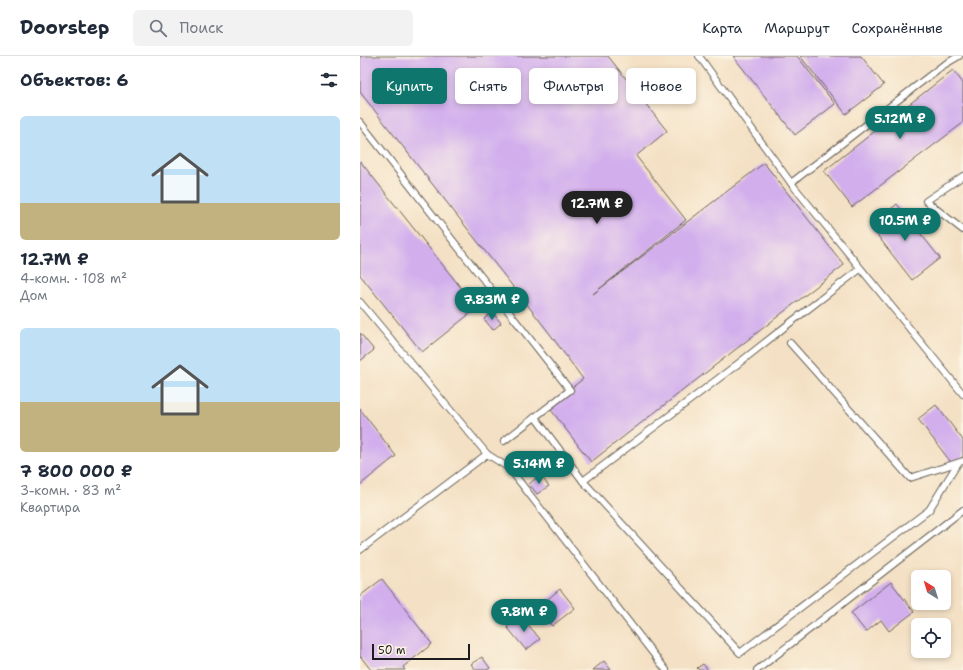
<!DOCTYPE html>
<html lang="ru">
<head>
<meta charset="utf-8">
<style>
  body { margin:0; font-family:"Shantell Sans",sans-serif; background:#f2f2f3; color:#1f2937; height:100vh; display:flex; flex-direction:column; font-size:15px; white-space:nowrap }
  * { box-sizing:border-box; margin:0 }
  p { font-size:13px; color:#747a83 }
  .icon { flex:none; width:22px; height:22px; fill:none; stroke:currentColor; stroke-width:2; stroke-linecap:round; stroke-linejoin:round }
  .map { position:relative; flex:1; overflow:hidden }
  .details { display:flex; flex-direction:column; background:#fff; width:360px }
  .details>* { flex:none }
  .guide { position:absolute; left:12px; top:12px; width:380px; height:36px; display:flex; gap:8px }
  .needle { width:26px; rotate:322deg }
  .fabs { position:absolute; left:551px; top:514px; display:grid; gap:8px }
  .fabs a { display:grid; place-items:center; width:40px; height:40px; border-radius:6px; background:#fff; box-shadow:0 2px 6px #0003; font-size:20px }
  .scale { position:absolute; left:12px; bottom:10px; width:98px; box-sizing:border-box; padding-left:4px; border:2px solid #1c1c1c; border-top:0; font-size:11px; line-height:14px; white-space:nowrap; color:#1c1c1c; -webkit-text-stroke:3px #fcf5e5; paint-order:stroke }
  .price { position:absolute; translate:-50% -34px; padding:0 9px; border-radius:14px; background:#0f766e; color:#fff; font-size:13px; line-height:26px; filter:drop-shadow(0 1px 2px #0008) }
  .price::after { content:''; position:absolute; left:50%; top:24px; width:12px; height:9px; margin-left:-6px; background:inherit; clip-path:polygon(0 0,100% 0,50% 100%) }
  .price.current { background:#222; color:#fff }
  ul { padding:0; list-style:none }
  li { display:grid; align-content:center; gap:8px; height:212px; padding:0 20px }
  li span { display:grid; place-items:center; height:124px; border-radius:6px; color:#555 }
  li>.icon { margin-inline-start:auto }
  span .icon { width:72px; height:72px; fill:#fffc; stroke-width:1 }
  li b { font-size:17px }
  h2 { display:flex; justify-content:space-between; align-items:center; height:48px; padding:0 20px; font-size:17px }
  .pill { padding:0 14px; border-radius:6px; background:#fff; box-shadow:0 2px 6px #0003; font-size:14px; line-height:36px }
  .pill.current { background:#0f766e; color:#fff }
  header { display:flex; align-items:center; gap:24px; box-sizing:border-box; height:56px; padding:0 20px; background:#fff; border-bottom:1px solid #e0e1e3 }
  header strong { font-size:19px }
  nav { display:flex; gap:22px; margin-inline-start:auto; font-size:14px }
  .search { width:280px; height:36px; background:#f2f2f3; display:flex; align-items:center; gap:10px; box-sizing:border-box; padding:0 14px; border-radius:6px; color:#747a83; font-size:15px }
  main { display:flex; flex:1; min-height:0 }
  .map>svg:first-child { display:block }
</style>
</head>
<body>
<header>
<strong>Doorstep</strong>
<div class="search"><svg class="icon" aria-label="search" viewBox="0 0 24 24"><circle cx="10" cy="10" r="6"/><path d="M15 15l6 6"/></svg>Поиск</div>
<nav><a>Карта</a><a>Маршрут</a><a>Сохранённые</a></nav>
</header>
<main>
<section class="details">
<h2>Объектов: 6<svg class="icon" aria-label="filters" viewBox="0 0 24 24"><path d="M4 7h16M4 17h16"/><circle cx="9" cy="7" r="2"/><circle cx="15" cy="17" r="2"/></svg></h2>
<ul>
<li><span style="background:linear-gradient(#bfe0f5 70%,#c2b280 0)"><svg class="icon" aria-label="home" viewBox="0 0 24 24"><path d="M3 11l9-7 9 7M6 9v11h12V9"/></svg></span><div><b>12.7M ₽</b><p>4-комн. · 108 m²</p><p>Дом</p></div></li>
<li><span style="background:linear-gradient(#bfe0f5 60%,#c2b280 0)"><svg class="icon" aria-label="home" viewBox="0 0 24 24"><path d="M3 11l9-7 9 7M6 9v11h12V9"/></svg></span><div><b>7 800 000 ₽</b><p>3-комн. · 83 m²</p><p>Квартира</p></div></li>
</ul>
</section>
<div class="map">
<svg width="603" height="614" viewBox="0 0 603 614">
  <rect width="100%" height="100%" fill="#fcf5e5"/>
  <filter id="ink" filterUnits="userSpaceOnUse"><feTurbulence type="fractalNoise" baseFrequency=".025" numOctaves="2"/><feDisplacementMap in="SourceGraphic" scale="8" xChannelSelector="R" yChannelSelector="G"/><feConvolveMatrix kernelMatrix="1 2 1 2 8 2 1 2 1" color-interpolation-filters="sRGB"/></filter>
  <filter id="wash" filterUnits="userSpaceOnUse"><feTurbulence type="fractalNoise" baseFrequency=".012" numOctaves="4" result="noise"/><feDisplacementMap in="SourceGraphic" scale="16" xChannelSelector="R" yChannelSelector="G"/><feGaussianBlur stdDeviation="0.9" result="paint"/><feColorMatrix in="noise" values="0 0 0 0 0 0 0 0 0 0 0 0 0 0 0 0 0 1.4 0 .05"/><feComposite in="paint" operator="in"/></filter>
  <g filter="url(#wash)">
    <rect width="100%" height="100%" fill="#f4e1c5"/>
    <g id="blocks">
      <g fill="#d2aeed">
        <polygon points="0,0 248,0 307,75 276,100 326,164 233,238 404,107 484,209 231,406 188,350 223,323 187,274 0,36"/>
        <polygon points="373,0 437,0 475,48 435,79"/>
        <polygon points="440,0 501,0 524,29 486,58"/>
        <polygon points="593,14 603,27 603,67 492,151 464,115"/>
        <polygon points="0,105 117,252 62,296 0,219"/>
        <polygon points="537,148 580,202 552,224 510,170"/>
        <polygon points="132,256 141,267 133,274 124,263"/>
        <polygon points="0,277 14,294 0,305"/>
        <polygon points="576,349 603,384 603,401 593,409 558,363"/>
        <polygon points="0,353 36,400 0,429"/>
        <polygon points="180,419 189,430 177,438 169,428"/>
        <polygon points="22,523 72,588 43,611 45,614 11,614 1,601 0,602 0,540"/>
        <polygon points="531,526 554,556 529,575 521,564 506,576 491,557"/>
        <polygon points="200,533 215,552 192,570 177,552"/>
        <polygon points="161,560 180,583 166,594 147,571"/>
        <polygon points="122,601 130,612 127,614 116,614 111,608"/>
        <polygon points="244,605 251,614 233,614"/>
        <polygon points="343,608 348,614 339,614 337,612"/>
      </g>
    </g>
  </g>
  <g filter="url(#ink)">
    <use href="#blocks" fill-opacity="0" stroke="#686157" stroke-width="1"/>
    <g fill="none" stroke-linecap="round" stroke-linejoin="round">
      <g stroke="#686157" stroke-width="8">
        <g id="service">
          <polyline points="339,0 431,127 603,338"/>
          <polyline points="0,66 210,334 144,385"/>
          <polyline points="603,120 566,145 603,174"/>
          <polyline points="431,127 582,10 599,0"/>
          <polyline points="0,246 127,398 149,412 306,614"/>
          <polyline points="430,287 550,422 603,405"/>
          <polyline points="175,361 223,425 379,307 426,270 500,213"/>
          <polyline points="223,425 380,597 569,454 598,407"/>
          <polyline points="0,494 127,398"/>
          <polyline points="397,614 603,454"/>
        </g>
      </g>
      <use href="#service" stroke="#fff" stroke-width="6"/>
    </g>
  </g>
</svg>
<div class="fabs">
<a><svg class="needle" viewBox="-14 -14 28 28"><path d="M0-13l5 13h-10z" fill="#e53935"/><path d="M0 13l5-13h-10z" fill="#747a83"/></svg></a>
<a><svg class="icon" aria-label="locate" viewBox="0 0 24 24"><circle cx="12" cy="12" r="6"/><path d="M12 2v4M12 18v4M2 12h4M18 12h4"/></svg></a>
</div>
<div class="scale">50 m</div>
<b class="price" style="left:540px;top:84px">5.12M ₽</b>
<b class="price current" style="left:237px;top:169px">12.7M ₽</b>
<b class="price" style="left:545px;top:186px">10.5M ₽</b>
<b class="price" style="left:132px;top:265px">7.83M ₽</b>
<b class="price" style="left:179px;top:429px">5.14M ₽</b>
<b class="price" style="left:164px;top:577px">7.8M ₽</b>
<div class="guide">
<a class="pill current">Купить</a>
<a class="pill">Снять</a>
<a class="pill">Фильтры</a>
<a class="pill">Новое</a>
</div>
</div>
</main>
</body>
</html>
